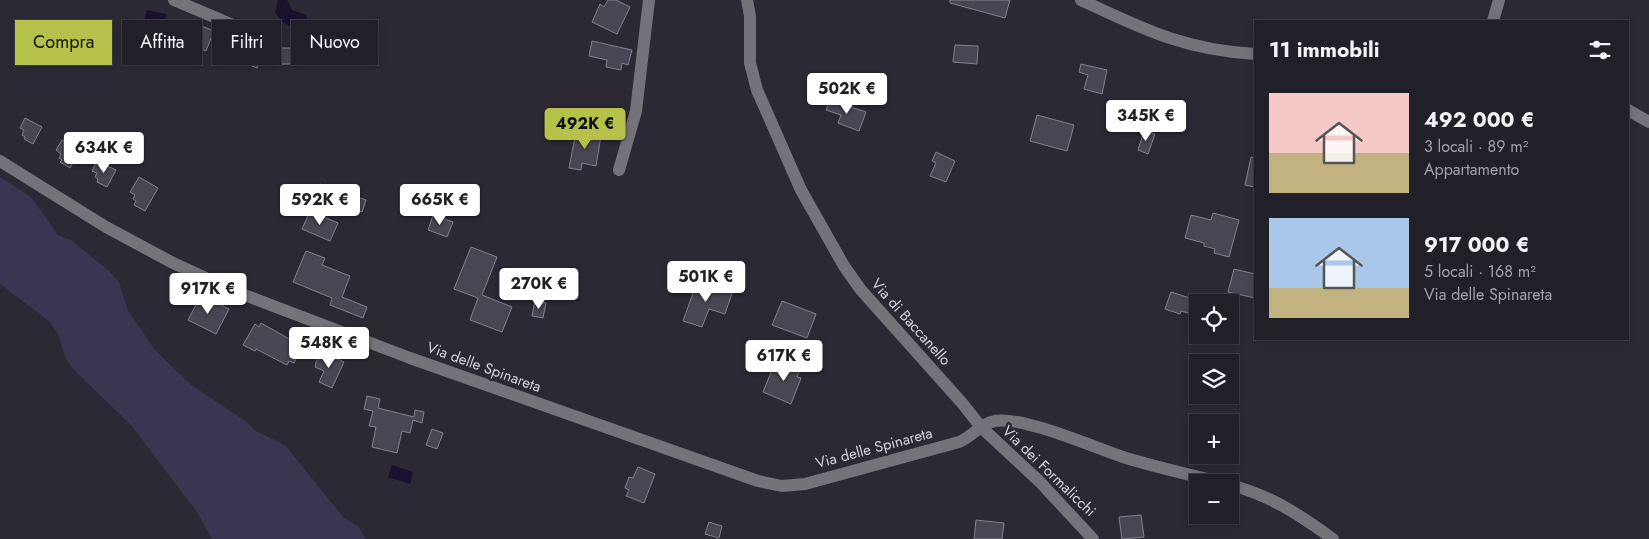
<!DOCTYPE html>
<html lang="it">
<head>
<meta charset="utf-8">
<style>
  body { margin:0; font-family:Jost,sans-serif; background:#292730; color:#f1f3f6; height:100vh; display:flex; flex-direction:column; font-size:19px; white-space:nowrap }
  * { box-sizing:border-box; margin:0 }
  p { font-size:16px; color:#a2a2a8 }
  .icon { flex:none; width:28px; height:28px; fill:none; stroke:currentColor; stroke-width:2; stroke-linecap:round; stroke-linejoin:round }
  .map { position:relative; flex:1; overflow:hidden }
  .details { position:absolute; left:1254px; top:20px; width:375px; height:320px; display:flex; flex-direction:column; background:#211f28; border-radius:0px; box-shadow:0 2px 8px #0003,0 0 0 1px #3e3d45 }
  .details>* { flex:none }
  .banner { position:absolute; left:15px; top:20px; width:475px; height:45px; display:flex; gap:10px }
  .buttons { position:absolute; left:1189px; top:294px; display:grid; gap:10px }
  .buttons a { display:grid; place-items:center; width:50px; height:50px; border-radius:0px; background:#211f28; box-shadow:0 2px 8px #0003,0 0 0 1px #3e3d45; font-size:25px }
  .price { position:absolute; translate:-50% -42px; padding:0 11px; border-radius:5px; background:#fff; color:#222; font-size:16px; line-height:32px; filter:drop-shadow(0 1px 2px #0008) }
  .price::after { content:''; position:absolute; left:50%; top:30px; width:15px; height:11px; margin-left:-8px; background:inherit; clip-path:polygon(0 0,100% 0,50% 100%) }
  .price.current { background:#b6c149; color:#111 }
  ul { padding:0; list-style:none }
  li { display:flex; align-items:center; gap:15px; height:125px; padding:0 15px }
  li span { display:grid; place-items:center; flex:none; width:140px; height:100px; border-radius:0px; color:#555 }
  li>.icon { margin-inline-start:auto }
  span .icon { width:60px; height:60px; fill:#fffc; stroke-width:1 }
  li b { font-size:21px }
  h2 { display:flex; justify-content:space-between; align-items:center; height:60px; padding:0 15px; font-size:21px }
  .pill { padding:0 18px; border-radius:0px; background:#211f28; box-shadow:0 2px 8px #0003,0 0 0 1px #3e3d45; font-size:18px; line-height:45px }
  .pill.current { background:#b6c149; color:#111 }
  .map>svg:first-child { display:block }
</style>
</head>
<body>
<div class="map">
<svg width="1649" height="539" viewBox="0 0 1649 539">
  <rect width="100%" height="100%" fill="#2c2935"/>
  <polygon fill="#3b3551" points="0,177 31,197 58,235 71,240 108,270 119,282 128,311 155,350 190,384 244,420 256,431 285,445 344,518 358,526 366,539 212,539 197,512 131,425 76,372 66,359 58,334 49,321 0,284"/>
  <g fill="#19112d">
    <path d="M278,0H287L292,10L306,15L308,21L305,27C293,31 281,23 275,12Z"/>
    <polygon points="147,10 166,14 164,29 157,31 145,27 144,21"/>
    <polygon points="392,465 413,472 410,484 388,477"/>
  </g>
  <g fill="#494653" stroke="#84818f">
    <polygon points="608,0 616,0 630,7 617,34 592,22 600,4 604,7"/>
    <polygon points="950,0 1010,0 1005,18 950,3"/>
    <polygon points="189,21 214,31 206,51 181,41"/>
    <polygon points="244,23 271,35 257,68 230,57"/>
    <polygon points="592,41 632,50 628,65 622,63 621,70 606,67 607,60 589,56"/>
    <polygon points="955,45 978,46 977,64 953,62"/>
    <rect x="281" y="48" width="20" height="16"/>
    <polygon points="1081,64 1107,70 1102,94 1084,89 1088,75 1079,72"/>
    <polygon points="830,100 866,112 859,131 838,123 841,115 826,110"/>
    <polygon points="1037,115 1074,125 1067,151 1030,141"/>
    <polygon points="25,118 42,127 33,144 24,139 25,137 22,135 24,130 20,128"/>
    <polygon points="1144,131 1155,134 1148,154 1138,150"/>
    <polygon points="576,132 601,136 596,166 582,163 581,170 569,168"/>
    <polygon points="62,140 80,150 70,168 60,162 62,160 59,158 61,154 56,150"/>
    <polygon points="936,152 955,161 946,182 930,176 936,163 932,161"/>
    <polygon points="1251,157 1255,158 1255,187 1245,185"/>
    <polygon points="97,161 116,170 107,187 97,182 98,179 95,177 97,173 92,171"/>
    <polygon points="139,177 158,188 145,211 134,205 136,201 133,199 135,195 130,192"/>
    <polygon points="320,184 366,200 362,212 316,195"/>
    <polygon points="310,211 338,223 330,241 302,229"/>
    <polygon points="1213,213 1239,220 1229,257 1214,253 1215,249 1204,246 1204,243 1185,238 1191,215 1211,220"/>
    <polygon points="433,215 453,222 447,237 428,230"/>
    <polygon points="471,247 497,257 482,295 512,307 502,332 470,320 478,298 454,289"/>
    <polygon points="306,251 325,258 322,265 350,276 342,297 367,307 363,318 330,305 332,298 293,282"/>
    <polygon points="1234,269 1255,274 1255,298 1228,292"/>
    <polygon points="697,282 732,293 725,314 709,309 702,327 683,321"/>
    <polygon points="1171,292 1193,299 1188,313 1181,311 1180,314 1165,309"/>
    <polygon points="201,295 229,309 216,334 188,320"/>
    <polygon points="535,301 546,303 543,318 532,316"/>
    <polygon points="782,301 816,314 807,338 772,325"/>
    <polygon points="261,323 291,340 293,335 305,341 294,363 289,361 287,365 256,349 255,351 243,345 255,324 259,327"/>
    <polygon points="321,351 344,362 332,388 319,382 324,371 315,367 316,362"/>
    <polygon points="790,360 802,365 797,377 801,378 791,404 763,392 774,365 786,370"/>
    <polygon points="367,396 380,399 378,408 414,417 415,410 424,412 422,423 413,420 410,433 402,431 397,453 372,447 376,427 369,426 373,411 364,409"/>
    <polygon points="432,429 443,433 437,449 426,445"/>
    <polygon points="638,467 655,474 644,503 626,496 629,490 625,488 629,477 633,478"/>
    <polygon points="1141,515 1144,537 1122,539 1119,517"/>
    <polygon points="976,520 1004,523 1002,539 974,539"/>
    <polygon points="709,522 722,526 719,538 705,534"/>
  </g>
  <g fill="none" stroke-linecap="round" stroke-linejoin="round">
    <g stroke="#747379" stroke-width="12">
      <polyline points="174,0 233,25"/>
      <polyline points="747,0 750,16 750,63 757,90 801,190 844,266 861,290 962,403 981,427 1039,481 1093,539"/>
      <path d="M1081,0C1143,29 1184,50 1255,54"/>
      <polyline points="1493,21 1499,0"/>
      <polyline points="1628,110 1649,122"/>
      <path d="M0,161L106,227L173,263L234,291L410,358L758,481L782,486L805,484L959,442C972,437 981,423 995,421C1023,416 1093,447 1123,457C1155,467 1187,474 1219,482"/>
      <polyline points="619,170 636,111 649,0"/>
      <path d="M1230,485C1270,495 1300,515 1333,539"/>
    </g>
  </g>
  <g text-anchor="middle" stroke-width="5" stroke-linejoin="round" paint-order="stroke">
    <g font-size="15" fill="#d5d3db" stroke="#2c2935">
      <text transform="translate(911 322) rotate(48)" y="5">Via di Baccanello</text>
      <text transform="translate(484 367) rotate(20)" y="5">Via delle Spinareta</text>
      <text transform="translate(874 448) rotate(-15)" y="5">Via delle Spinareta</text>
      <text transform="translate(1049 471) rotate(44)" y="5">Via dei Formalicchi</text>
    </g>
  </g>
</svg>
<div class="buttons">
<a><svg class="icon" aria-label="locate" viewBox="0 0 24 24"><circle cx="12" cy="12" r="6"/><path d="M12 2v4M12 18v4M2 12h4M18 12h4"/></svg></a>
<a><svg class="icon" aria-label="layers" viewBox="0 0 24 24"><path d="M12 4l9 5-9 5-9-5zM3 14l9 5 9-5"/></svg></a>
<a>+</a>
<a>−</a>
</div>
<b class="price" style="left:847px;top:115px">502K €</b>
<b class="price" style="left:1146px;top:142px">345K €</b>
<b class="price current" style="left:585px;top:150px">492K €</b>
<b class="price" style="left:104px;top:174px">634K €</b>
<b class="price" style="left:320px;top:226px">592K €</b>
<b class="price" style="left:440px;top:226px">665K €</b>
<b class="price" style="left:706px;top:303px">501K €</b>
<b class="price" style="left:539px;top:310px">270K €</b>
<b class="price" style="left:208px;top:315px">917K €</b>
<b class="price" style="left:329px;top:369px">548K €</b>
<b class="price" style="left:784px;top:382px">617K €</b>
<div class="banner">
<a class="pill current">Compra</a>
<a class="pill">Affitta</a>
<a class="pill">Filtri</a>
<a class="pill">Nuovo</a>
</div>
<section class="details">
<h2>11 immobili<svg class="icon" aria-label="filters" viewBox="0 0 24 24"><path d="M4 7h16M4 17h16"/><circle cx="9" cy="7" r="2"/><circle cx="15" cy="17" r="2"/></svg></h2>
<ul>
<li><span style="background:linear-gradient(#f6c9c9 60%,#c2b280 0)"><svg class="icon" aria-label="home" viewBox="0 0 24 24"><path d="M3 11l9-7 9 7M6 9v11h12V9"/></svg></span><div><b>492 000 €</b><p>3 locali · 89 m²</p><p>Appartamento</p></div></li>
<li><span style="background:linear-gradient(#a9c7e8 70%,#c2b280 0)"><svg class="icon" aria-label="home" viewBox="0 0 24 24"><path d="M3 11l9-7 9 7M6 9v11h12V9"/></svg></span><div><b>917 000 €</b><p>5 locali · 168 m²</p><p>Via delle Spinareta</p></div></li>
</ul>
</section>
</div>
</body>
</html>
